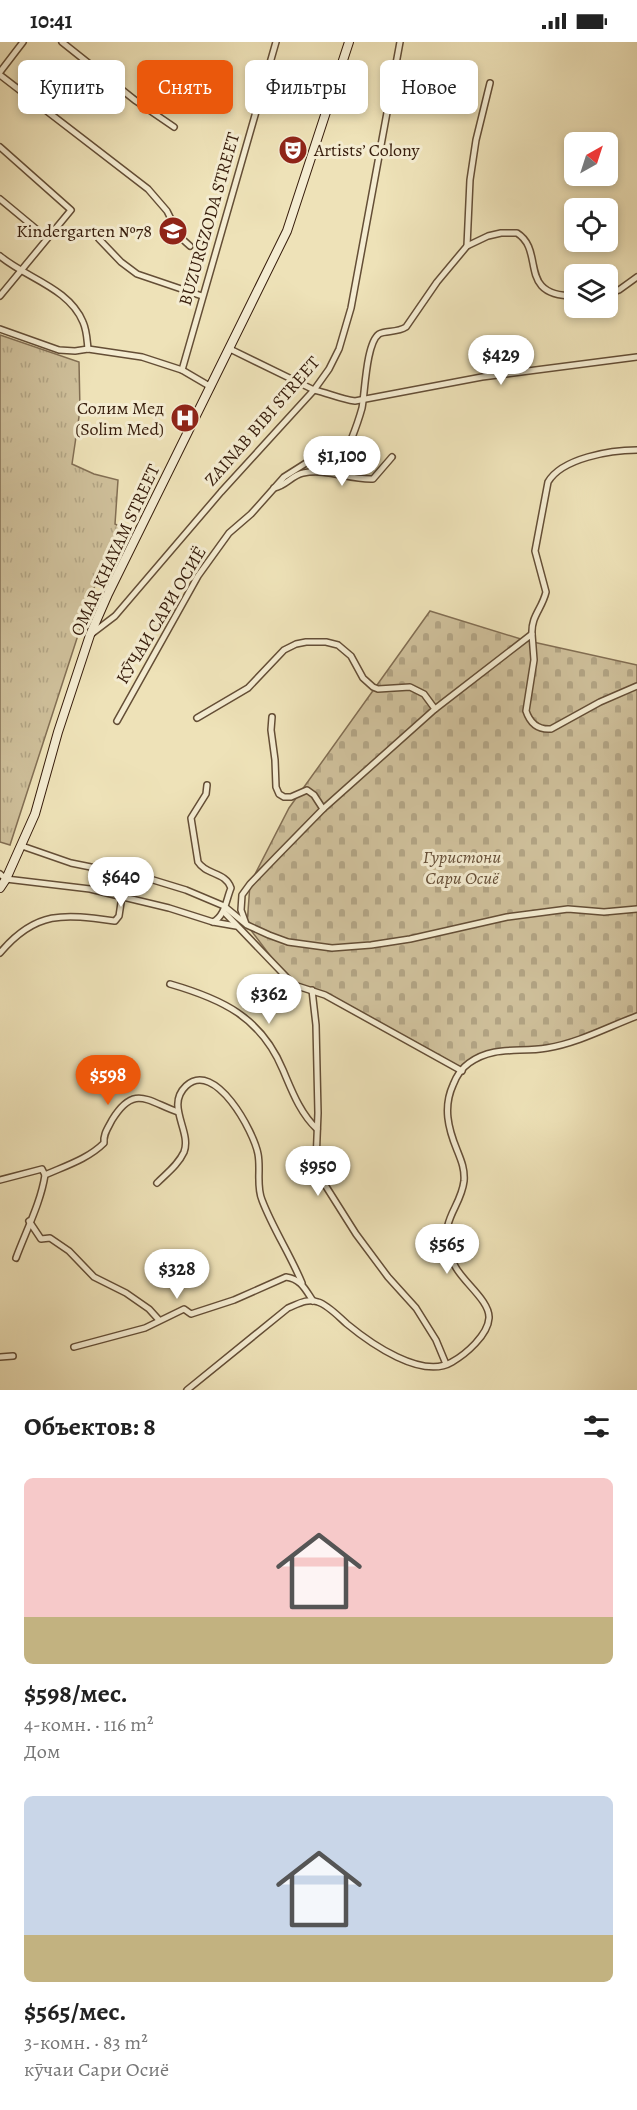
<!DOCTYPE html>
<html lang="ru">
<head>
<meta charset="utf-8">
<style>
  body { margin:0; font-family:Alegreya,serif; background:#f6f6f6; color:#222; height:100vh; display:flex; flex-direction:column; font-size:22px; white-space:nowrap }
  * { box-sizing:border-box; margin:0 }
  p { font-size:20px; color:#767676 }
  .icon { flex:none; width:33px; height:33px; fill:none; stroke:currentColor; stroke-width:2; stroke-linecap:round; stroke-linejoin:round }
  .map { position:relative; height:1348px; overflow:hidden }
  .drawer { display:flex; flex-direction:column; background:#fff; flex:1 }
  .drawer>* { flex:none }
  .banner { position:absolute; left:18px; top:18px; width:602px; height:54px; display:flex; gap:12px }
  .needle { width:39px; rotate:39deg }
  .tools { position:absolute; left:564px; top:90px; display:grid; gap:12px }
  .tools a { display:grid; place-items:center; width:54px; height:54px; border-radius:9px; background:#fff; box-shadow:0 3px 9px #0003; font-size:30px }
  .price { position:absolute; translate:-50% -51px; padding:0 14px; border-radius:21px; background:#fff; color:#222; font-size:20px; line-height:39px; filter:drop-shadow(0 2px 3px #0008) }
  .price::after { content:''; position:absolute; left:50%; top:36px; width:18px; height:14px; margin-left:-9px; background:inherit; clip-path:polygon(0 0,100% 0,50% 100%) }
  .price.on { background:#ea580c; color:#fff }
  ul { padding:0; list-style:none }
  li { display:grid; align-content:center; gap:12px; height:318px; padding:0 24px }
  li span { display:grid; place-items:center; height:186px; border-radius:9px; color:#555 }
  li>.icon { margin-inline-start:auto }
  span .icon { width:108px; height:108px; fill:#fffc; stroke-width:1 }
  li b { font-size:26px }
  h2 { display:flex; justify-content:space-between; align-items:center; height:72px; padding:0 24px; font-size:26px }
  .tag { padding:0 21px; border-radius:9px; background:#fff; box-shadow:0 3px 9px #0003; font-size:21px; line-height:54px }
  .tag.on { background:#ea580c; color:#fff }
  .status { display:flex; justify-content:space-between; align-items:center; height:42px; padding:0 30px; background:#fff; direction:ltr }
  .status svg { height:16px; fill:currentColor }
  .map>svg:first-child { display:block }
</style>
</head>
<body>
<div class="status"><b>10:41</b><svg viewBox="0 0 49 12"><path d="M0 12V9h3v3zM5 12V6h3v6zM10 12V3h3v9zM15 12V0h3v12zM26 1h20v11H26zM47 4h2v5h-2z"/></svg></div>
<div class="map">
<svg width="637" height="1348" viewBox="0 0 637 1348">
  <defs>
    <pattern id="grass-tufts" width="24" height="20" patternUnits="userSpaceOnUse" patternTransform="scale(1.5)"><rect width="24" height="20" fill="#cfc09b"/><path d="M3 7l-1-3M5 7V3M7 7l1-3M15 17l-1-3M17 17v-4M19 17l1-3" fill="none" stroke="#b2a484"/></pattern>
    <pattern id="cemetery-stones" width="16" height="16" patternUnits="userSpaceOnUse" patternTransform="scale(1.5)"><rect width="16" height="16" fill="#cfc09b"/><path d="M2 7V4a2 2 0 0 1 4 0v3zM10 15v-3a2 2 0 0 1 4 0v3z" fill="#b2a484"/></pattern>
  </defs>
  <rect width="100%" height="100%" fill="#eee2b8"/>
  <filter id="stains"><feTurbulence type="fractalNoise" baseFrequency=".00333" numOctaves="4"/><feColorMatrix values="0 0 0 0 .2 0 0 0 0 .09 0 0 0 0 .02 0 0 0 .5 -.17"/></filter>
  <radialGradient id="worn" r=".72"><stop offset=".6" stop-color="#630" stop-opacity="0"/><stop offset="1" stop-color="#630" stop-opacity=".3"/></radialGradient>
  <polygon fill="url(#grass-tufts)" stroke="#826e53" stroke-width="1.5" points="0,293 79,320 80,368 72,422 94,432 118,438 115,482 123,486 94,546 80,587 10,803 0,800"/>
  <polygon fill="url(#cemetery-stones)" stroke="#826e53" stroke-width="1.5" points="430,569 524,598 637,623 637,976 546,1006 487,1010 462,1029 325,953 290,940 247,883 250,842 289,766"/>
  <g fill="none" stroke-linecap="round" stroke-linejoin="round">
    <g stroke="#644e36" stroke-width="8">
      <g id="minor">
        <polyline points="62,0 136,59 174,85"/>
        <polyline points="0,30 23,0"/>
        <polyline points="0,33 148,147 167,169 180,195 190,204"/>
        <polyline points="0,105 71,168 0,254"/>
        <polyline points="0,157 47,196"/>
        <polyline points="99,197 121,220 137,232 202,254"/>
        <polyline points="467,204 470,138 476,98 490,41"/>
        <path d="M0,214C26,236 69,246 83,280C87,289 87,298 88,307"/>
        <polyline points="608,252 619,248 637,235"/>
        <polyline points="0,287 59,308 75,309 88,307 142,315 182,328 211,345"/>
        <path d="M230,307L314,348C328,351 340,357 355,359L482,335L637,315"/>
        <polyline points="182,328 276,0"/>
        <path d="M274,446C286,444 292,433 303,431C327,426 349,438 373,437L392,415"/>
        <path d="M532,592C531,574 542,567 546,550L535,509L548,440C562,416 611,408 637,408"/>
        <polyline points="90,593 115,574 221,450 314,348 329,327 339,307 351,266 400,0"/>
        <polyline points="272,675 271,688 275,718 276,745 279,752 284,755 291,755 307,748 314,753 323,767"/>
        <polyline points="197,676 248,646 284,608 296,602 306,600 326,600 338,603 351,614 363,636 373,645 378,647 410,645 424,652 435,667"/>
        <path d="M117,679L198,534L229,491L251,472L284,435L325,409L341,404L351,398C355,388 359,377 362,366C365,351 366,301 379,292C385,288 397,291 406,285L437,240L467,204L488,194L501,191H517C546,209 516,254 574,254"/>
        <path d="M207,743L206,752L191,776L198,820C206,833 226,830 231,846C226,858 225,874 213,880"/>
        <polyline points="22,804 71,821 150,837 186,848 224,864 247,883 269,893 288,900 332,906 371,903 410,897 507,875 568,867 604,870 637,867"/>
        <polyline points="0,832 6,837 90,847 169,866 213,880 236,884"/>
        <polyline points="224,870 294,943 325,953 462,1029"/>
        <path d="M246,882L241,868L242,853L250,842L277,814L323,767L435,667L532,592L534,618L526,669C530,681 538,688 551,687L600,660L637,644"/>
        <path d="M0,911C36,868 64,872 115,879L119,874L122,854"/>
        <path d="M170,942C222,957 261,975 283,1028C292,1049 300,1071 317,1087"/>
        <polyline points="312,948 316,983 318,1071 316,1120 320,1135 356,1192 388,1235 416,1266 436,1298 446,1322"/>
        <polyline points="0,1138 42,1127 45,1133"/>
        <path d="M157,1141C167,1131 178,1123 184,1110C192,1089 165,1064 186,1044C215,1017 254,1090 258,1112C261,1127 256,1144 262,1158C273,1187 290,1212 302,1241"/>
        <polyline points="29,1179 41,1197 50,1196 69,1209 94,1235 126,1251 149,1267 159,1278"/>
        <path d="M16,1216C26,1189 41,1160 45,1133C65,1124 88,1117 104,1101C103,1092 108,1086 112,1078C134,1042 147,1059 178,1070"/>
        <path d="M74,1305L145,1286L184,1267L191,1272L234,1258L286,1235C301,1237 305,1247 313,1259"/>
        <polyline points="0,1315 13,1314"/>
        <path d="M187,1348L288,1266C298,1262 307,1256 318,1260C328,1263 339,1275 347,1282C370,1301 422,1338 452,1320C466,1312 488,1293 489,1276C490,1259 463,1240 455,1224C452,1219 450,1213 449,1207C440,1177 461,1165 464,1139C465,1127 461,1118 457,1108C448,1086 443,1065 453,1043C456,1035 462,1026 469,1021C494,1003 519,1011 547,1006C578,1001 608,985 637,974"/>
      </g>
    </g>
    <g stroke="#361c0b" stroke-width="10">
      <polyline id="secondary" points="0,846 6,837 35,772 58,690 90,593 108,552 287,189 349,0"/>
    </g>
    <use href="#minor" stroke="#f4ecd1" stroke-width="5"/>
    <use href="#secondary" stroke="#f4ecd1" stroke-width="8"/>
  </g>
  <defs>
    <g id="theatre-disc" transform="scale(1.5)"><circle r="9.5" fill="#8f2418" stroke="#f4ecd1"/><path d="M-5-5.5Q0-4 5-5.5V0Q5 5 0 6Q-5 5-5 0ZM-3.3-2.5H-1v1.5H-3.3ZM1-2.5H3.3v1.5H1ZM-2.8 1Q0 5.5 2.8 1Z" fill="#fff"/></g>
    <g id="school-disc" transform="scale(1.5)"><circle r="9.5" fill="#8f2418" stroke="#f4ecd1"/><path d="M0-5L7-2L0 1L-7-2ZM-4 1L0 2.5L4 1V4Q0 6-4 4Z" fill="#fff"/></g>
    <g id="hospital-disc" transform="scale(1.5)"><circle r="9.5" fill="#8f2418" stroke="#f4ecd1"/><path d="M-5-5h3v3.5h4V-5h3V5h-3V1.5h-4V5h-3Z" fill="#fff"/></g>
  </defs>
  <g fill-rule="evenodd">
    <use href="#theatre-disc" x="293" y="108"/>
    <use href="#school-disc" x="173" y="189"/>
    <use href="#hospital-disc" x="185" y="376"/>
  </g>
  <g text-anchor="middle" stroke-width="6" stroke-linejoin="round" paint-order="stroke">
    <g font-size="18" fill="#361c0b" stroke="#f4ecd1" text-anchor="end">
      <text x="314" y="114" text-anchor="start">Artists’ Colony</text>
      <text x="152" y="195">Kindergarten №78</text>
      <text x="164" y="372">Солим Мед<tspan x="164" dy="21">(Solim Med)</tspan></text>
    </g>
    <g font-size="18" fill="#361c0b" stroke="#f4ecd1">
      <text transform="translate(209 177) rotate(-74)" y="6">BUZURGZODA STREET</text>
      <text transform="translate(262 379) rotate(-49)" y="6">ZAINAB BIBI STREET</text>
      <text transform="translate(115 508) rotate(-65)" y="6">OMAR KHAYAM STREET</text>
      <text transform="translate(161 573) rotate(-59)" y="6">КӮЧАИ САРИ ОСИЁ</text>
    </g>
    <g font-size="18" font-style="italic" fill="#644d36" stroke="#f4ecd1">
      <text x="462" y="821">Гуристони<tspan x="462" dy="21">Сари Осиё</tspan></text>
    </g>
  </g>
  <rect width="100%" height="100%" filter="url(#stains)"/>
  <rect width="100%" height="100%" fill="url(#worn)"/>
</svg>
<div class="tools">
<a><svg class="needle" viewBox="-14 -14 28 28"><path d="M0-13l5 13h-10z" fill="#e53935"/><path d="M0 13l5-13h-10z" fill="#767676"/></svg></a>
<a><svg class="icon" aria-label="locate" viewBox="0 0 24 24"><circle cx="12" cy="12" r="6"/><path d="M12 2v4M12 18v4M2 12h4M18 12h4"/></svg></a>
<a><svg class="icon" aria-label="layers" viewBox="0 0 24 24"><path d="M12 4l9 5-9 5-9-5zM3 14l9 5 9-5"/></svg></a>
</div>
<b class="price" style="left:501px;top:344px">$429</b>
<b class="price" style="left:342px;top:445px">$1,100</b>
<b class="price" style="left:121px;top:866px">$640</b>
<b class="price" style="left:269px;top:983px">$362</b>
<b class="price on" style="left:108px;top:1064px">$598</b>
<b class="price" style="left:318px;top:1155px">$950</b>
<b class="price" style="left:447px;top:1233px">$565</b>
<b class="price" style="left:177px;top:1258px">$328</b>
<div class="banner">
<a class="tag">Купить</a>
<a class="tag on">Снять</a>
<a class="tag">Фильтры</a>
<a class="tag">Новое</a>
</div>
</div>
<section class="drawer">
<h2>Объектов: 8<svg class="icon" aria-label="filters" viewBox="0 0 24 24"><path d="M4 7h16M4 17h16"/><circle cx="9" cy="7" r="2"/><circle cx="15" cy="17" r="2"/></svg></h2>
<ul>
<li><span style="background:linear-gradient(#f6c9c9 75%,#c2b280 0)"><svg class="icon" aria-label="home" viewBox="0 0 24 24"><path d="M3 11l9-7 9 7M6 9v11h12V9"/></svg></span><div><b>$598/мес.</b><p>4-комн. · 116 m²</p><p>Дом</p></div></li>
<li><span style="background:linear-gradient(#c9d6e8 75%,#c2b280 0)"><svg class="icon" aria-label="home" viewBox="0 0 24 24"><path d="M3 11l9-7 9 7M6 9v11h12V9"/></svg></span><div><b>$565/мес.</b><p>3-комн. · 83 m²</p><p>кӯчаи Сари Осиё</p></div></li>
</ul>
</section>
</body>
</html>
